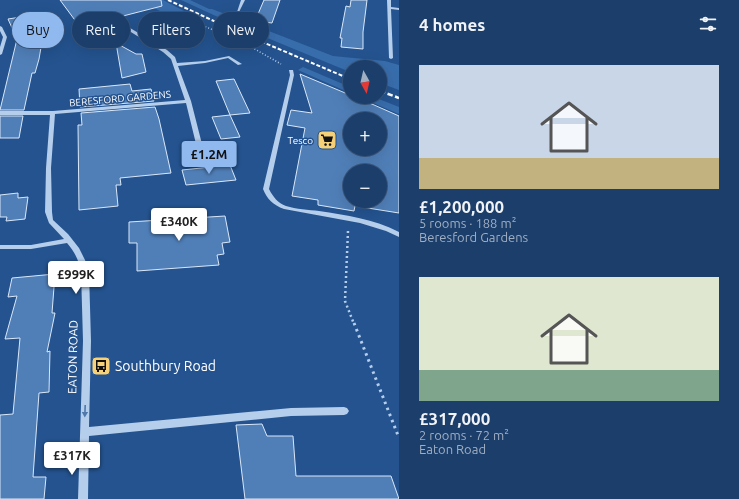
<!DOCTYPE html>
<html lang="en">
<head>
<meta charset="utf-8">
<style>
  body { margin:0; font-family:Ubuntu,sans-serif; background:#244571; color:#f1f3f6; height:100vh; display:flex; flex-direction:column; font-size:15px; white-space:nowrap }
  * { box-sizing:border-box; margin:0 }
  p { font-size:13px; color:#a0aec1 }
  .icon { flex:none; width:22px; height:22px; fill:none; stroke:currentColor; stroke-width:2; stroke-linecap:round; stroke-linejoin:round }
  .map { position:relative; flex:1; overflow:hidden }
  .details { display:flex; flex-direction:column; background:#1b3e6b; width:340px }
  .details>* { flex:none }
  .hud { position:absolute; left:12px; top:12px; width:327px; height:36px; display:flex; gap:8px }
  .needle { width:26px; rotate:172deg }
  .buttons { position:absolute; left:343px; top:60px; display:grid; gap:8px }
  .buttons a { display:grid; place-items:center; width:44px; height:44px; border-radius:50%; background:#1b3e6b; box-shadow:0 4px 16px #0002,0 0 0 1px #39577e; font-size:20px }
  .price { position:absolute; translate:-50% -34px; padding:0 9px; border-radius:4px; background:#fff; color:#222; font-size:13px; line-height:26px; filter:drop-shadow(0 1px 2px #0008) }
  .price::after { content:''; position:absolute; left:50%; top:24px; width:12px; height:9px; margin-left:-6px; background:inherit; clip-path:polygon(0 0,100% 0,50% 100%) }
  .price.on { background:#90b9f0; color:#111 }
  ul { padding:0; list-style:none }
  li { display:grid; align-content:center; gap:8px; height:212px; padding:0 20px }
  li span { display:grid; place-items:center; height:124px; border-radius:0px; color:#555 }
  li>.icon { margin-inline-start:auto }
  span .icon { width:72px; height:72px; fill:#fffc; stroke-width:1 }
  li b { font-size:17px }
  h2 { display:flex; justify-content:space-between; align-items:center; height:48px; padding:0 20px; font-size:17px }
  .tag { padding:0 14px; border-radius:18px; background:#1b3e6b; box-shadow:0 4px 16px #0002,0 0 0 1px #39577e; font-size:14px; line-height:36px }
  .tag.on { background:#90b9f0; color:#111 }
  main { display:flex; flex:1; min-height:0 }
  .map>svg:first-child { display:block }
</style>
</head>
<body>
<main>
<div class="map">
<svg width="399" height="499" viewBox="0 0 399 499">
  <rect width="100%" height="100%" fill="#24538f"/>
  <g fill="#386dac">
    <polygon points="138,0 163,0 184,11 168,15"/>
    <polygon points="181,0 190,0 209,9 212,9 333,56 385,61 399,65 399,90 380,83 380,67 350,67 350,72 231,23"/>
    <polygon points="303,67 350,87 350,93 298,70"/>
    <polygon points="359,97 374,97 399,107 399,114"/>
  </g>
  <g fill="#507fb8" stroke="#d9e8f9" fill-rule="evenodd">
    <polygon points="60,0 161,0 162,6 80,27"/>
    <polygon points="264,0 280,0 272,23 255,21"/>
    <polygon points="351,0 367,0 363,32 363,49 341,47 342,38 340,38 346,6 350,7"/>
    <polygon points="34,15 44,30 39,59 35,73 32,73 24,110 0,110 17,39 8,19"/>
    <polygon points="116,43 136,54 142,54 146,72 122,78"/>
    <path d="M300,74L350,95V97H356L399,116V213L355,206L354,211L318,205V200L292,196L305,128L287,125L291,110L312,113ZM350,119H380V149H350ZM350,171H380V201H350Z"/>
    <polygon points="234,79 250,113 230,115 216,81"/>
    <polygon points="130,84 132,91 151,89 154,101 80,107 79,89"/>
    <polygon points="155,107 159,119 171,173 120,178 121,185 116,185 118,206 79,210 78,125 82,125 81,113"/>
    <polygon points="230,115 240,137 221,139 212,117"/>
    <polygon points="0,116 23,116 19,138 0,138"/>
    <polygon points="230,165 236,180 186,185 182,170"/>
    <polygon points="18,193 18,198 28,197 25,219 6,221 7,217 0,217 0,195"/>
    <polygon points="225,216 230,242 222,243 224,254 217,255 219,265 137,271 137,243 129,243 129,222"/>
    <polygon points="55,274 52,313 55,313 47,352 50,351 49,392 39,393 33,477 46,477 44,499 0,499 0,415 13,414 20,338 5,339 17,296 8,297 12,278"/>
    <polygon points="262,424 267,436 293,436 296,476 391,476 399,499 245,499 236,425"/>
  </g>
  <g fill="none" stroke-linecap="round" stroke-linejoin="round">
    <polyline stroke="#b4ceec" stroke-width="1.5" stroke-dasharray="1 2" stroke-linecap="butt" points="183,18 239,40 281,64"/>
    <polyline stroke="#b4ceec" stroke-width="2.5" stroke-dasharray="2 3" stroke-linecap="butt" points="348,231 345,301 354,324"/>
    <polyline stroke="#b4ceec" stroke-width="3" stroke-dasharray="2.5 4" stroke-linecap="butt" points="354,323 399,438"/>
    <g fill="#b4ceec" fill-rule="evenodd">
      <polygon points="241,0 245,0 239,12 237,12"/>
      <polygon points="387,0 391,0 391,7 399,8 399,10 391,9 393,58 391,59 389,58"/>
      <path d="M118,22H120L167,50L175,57L177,63L205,61L229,56L242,64L238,65L228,58L205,63L178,66L191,101L203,148L202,149H198L197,148L186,103L55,114L51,168L52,212L53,220L68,234L79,248L85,260L89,272L91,341L89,427L291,408L344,407L347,408L349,411L347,414L344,415L291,416L89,436L88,499H78L83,341L81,272C79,261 75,252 67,243L31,249H0V245H31L64,239L49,223L45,212L46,168L50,115H0V111H53L185,100L171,59L163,52L118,24Z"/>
      <polygon points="0,26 2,27 7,37 2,54 0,55 0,47 3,37 0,31"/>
      <path d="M289,70H293L294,75L269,189C273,197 278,203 286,206C296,209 309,210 319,211C346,215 374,219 399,232V237L386,231L360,223L284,209C273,205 267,199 263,189L290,75Z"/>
    </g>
    <polyline stroke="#fff" stroke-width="2" stroke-dasharray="4 2" stroke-linecap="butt" points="168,0 229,28 350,79"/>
    <polyline stroke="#fff" stroke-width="2.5" stroke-dasharray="5.5 2.5" stroke-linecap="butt" points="380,91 399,98"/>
  </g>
  <defs><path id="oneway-solid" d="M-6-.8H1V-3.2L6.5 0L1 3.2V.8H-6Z"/></defs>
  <use fill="#4f78ab" href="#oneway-solid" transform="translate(85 411) rotate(92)"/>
  <defs>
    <g id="supermarket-square" transform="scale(1)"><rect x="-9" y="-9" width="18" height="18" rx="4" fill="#f6d177" stroke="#24538f"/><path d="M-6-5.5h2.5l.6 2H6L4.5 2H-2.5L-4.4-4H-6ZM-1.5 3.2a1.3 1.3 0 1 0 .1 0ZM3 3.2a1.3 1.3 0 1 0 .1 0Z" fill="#111"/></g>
    <g id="bus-square" transform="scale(1)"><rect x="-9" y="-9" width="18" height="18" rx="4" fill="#f6d177" stroke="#24538f"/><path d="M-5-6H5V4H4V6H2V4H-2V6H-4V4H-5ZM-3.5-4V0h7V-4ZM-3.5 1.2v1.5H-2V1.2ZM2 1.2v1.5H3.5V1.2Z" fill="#111"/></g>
  </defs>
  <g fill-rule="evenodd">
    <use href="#supermarket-square" x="327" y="140"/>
    <use href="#bus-square" x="101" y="366"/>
  </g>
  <g text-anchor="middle" stroke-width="3" stroke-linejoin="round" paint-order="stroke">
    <g font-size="10" fill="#fff" stroke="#24538f">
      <text transform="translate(120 98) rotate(-5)" y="4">BERESFORD GARDENS</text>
    </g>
    <g font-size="10" fill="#fff" stroke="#24538f" text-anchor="end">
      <text x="313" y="144">Tesco</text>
    </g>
    <g font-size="12" fill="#fff" stroke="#24538f">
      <text transform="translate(73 357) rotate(-89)" y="4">EATON ROAD</text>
    </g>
    <g font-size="14" fill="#fff" stroke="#24538f" text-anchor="start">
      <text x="115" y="371">Southbury Road</text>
    </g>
  </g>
</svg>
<div class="buttons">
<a><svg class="needle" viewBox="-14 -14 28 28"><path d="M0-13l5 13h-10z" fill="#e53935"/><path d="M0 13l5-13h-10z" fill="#a0aec1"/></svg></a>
<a>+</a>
<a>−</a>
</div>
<b class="price on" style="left:209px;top:175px">£1.2M</b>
<b class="price" style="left:179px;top:242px">£340K</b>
<b class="price" style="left:76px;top:295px">£999K</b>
<b class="price" style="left:72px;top:476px">£317K</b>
<div class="hud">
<a class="tag on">Buy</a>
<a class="tag">Rent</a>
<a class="tag">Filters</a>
<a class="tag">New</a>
</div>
</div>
<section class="details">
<h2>4 homes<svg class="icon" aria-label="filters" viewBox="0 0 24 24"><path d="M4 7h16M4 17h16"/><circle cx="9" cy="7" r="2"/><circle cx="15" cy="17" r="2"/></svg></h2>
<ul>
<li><span style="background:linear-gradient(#c9d6e8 75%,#c2b280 0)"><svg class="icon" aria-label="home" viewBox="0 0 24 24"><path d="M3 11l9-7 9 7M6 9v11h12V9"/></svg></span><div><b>£1,200,000</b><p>5 rooms · 188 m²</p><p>Beresford Gardens</p></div></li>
<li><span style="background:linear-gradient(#dfe7d0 75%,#7fa58c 0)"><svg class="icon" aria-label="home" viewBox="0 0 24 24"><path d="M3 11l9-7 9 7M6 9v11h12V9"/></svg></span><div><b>£317,000</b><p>2 rooms · 72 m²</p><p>Eaton Road</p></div></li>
</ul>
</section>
</main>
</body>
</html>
